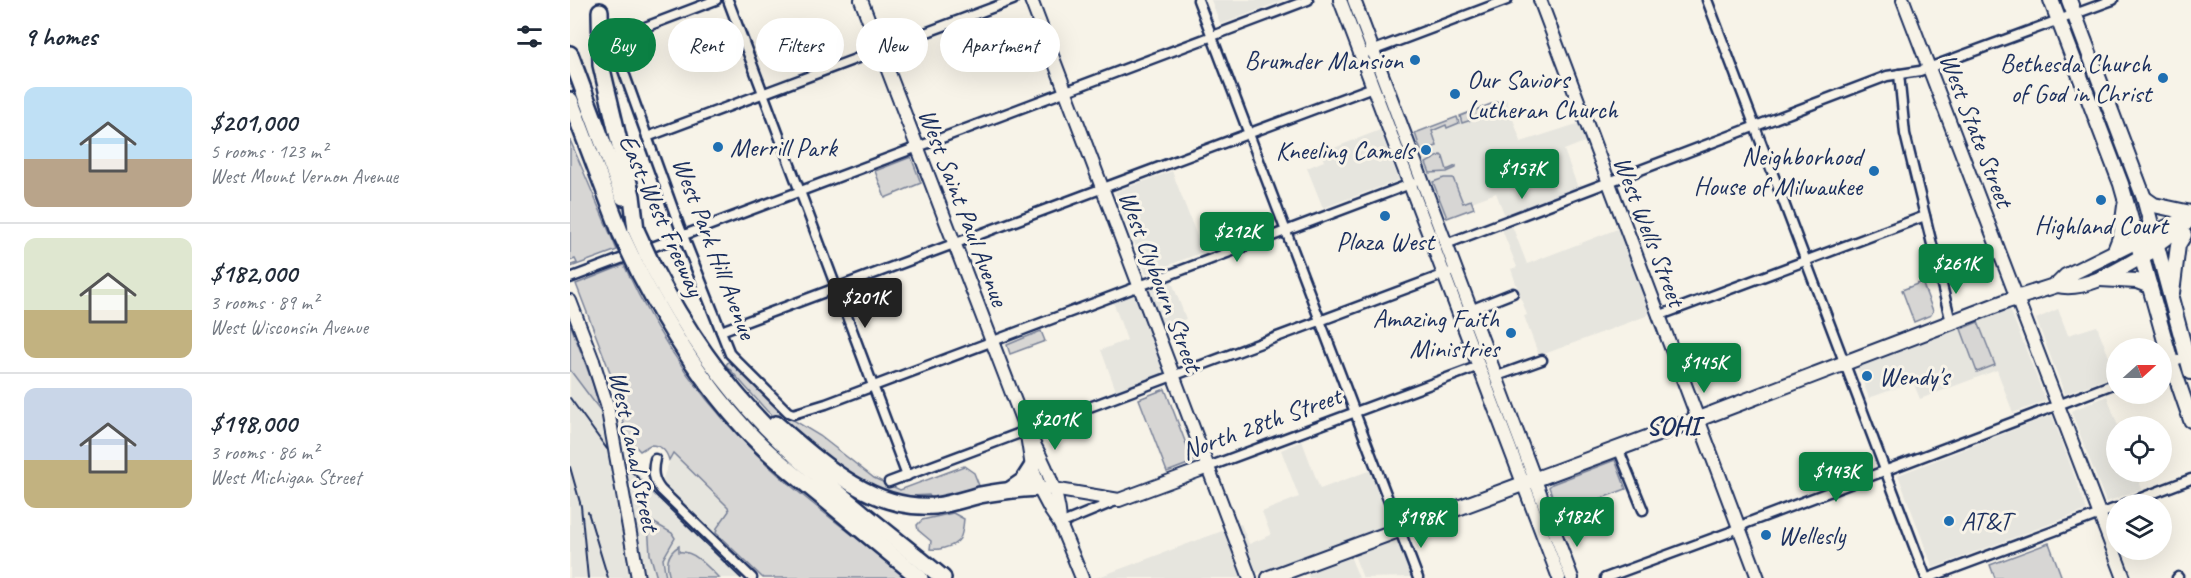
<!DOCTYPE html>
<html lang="en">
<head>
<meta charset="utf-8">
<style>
  body { margin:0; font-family:Caveat,sans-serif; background:#f6f6f7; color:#1f2937; height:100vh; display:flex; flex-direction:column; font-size:22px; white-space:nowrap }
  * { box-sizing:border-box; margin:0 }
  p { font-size:20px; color:#747a83 }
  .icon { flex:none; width:33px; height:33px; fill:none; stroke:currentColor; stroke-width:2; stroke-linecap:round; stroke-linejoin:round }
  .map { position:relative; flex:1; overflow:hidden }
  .details { display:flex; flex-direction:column; background:#fff; width:570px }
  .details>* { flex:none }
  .top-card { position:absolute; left:18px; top:18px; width:570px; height:54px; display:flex; gap:12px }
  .needle { width:39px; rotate:69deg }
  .tools { position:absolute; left:1536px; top:338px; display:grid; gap:12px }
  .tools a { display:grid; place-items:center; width:66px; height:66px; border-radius:50%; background:#fff; box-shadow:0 6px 24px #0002; font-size:30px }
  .price { position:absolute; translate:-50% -51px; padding:0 14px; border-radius:6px; background:#0b8043; color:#fff; font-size:20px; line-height:39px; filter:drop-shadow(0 2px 3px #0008) }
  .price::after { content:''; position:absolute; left:50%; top:36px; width:18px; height:14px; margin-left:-9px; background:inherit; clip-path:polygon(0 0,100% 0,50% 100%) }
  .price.active { background:#222; color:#fff }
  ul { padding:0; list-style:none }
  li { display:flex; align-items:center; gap:18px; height:150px; padding:0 24px }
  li+li { border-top:2px solid #e0e1e3 }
  li span { display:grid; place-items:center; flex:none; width:168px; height:120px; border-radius:12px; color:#555 }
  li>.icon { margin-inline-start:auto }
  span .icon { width:72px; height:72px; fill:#fffc; stroke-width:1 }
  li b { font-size:26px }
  h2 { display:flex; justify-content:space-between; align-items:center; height:72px; padding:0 24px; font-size:26px }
  .tag { padding:0 21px; border-radius:27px; background:#fff; box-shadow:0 6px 24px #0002; font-size:21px; line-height:54px }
  .tag.active { background:#0b8043; color:#fff }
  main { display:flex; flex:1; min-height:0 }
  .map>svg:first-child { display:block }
</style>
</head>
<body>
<main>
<section class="details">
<h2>9 homes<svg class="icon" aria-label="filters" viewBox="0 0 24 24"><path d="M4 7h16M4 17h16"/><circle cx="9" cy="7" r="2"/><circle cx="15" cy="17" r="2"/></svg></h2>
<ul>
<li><span style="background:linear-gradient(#bfe0f5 60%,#b9a48a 0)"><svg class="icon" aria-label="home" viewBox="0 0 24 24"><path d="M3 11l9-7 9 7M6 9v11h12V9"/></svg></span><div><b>$201,000</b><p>5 rooms · 123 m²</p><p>West Mount Vernon Avenue</p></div></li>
<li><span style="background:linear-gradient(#dfe7d0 60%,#c2b280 0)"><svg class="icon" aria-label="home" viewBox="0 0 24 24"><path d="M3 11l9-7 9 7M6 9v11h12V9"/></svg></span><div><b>$182,000</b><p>3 rooms · 89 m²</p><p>West Wisconsin Avenue</p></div></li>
<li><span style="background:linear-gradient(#c9d6e8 60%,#c2b280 0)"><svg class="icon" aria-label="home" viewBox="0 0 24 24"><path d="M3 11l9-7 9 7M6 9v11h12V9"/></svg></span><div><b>$198,000</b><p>3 rooms · 86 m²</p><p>West Michigan Street</p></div></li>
</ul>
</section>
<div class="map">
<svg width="1621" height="578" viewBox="0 0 1621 578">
  <rect width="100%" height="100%" fill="#f7f3e8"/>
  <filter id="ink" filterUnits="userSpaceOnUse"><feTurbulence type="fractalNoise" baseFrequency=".0167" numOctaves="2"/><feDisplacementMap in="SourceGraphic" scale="12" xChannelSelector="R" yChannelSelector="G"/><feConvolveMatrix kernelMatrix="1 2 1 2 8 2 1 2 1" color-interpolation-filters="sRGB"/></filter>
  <g filter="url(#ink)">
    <g fill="#e6e5de">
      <polygon points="641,0 714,0 652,24 650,23"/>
      <polygon points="936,99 951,142 1010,123 1017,141 994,150 1008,188 935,216 926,193 872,213 842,135"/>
      <polygon points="810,130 829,180 753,208 737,168 754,161 751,153"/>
      <polygon points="602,171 633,252 576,274 545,192"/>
      <polygon points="941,223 957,264 1050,228 1079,312 1076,316 969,356 954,316 957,315 941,269 947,267 931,227"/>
      <polygon points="599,274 616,319 586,330 603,376 548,396 531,350 557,340 541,296"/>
      <polygon points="1440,309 1476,401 1443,413 1427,370 1350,399 1343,382 1299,398 1287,367"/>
      <polygon points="1488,309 1498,335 1527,326 1546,375 1495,394 1466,319"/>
      <polygon points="0,323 16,364 61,465 78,485 176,578 0,578"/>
      <polygon points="1537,396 1548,426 1546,426 1546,471 1565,471 1572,489 1536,502 1501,411"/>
      <polygon points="1482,415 1517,510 1363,568 1328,475"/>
      <polygon points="732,441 750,489 801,470 821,524 675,578 526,578 671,524 679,544 701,535 692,512 729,497 711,450"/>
      <polygon points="103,452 118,469 230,578 189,578 96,488 93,478"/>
      <polygon points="824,540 828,542 842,577 793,578 784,555"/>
      <polygon points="780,556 789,578 739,578 737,572"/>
    </g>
    <g fill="#d7d6d4" stroke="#798299" stroke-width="1.5">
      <polygon points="1500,26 1504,29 1553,159 1551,161 1560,183 1566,187 1574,221 1551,170 1498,27"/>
      <polygon points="926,102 930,104 921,108 923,113 892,123 890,116"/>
      <polygon points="887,117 889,123 877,128 876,125 862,131 867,146 851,151 845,133"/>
      <polygon points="0,140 47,250 1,267 1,265 7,263 5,259 0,261"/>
      <polygon points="871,155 873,157 877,170 886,166 886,168 877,172 860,173 856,163"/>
      <polygon points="341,157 351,183 315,198 305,171"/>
      <polygon points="874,178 883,178 893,203 901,200 904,208 877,218 863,182"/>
      <path d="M54,265C91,346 145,419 212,478C252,513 296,544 337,578H193L146,533L147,528L159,511L158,507L103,453L99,460C96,450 91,445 80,445L70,451L56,437L45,385L6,284Z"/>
      <polygon points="1352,282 1363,311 1361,315 1344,322 1332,290"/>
      <polygon points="1408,322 1425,365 1407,372 1391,329"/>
      <polygon points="0,323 23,384 30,410 0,370"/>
      <polygon points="471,331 475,341 440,354 437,345"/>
      <polygon points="159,361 215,415 250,436 304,478 330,490 394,466 404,473 410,488 362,500 359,495 322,497 300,490 230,440 197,411 156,365"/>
      <polygon points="595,389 623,462 597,472 569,399"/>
      <polygon points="1045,460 1056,489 989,514 979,487 982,484"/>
      <path d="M383,513L394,519C392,535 393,543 374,548C369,549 366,550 360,549L361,541L348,530L347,525L352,520Z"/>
      <polygon points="81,521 102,533 105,538 93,559 96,578 87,578 80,554 78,524"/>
      <polygon points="1479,543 1492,578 1425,578 1420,565"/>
      <path d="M109,546V552C124,550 139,568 149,578H100C96,565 96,554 109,546Z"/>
    </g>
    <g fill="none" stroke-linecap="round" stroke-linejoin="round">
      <g stroke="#1b2f5e" stroke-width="13">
        <g id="street">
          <polyline points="158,0 337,476"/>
          <polyline points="628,0 848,578"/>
          <polyline points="1137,0 1356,578"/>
          <polyline points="35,20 110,228 160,354 218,412 223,414 256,404 843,183"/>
          <polyline points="41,40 146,0"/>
          <polyline points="791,55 937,0"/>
          <polyline points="1329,74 1335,134 1381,322"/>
          <polyline points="77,137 443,0"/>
          <polyline points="876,244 1317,76 1350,71 1543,0"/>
          <polyline points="0,278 738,0"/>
          <polyline points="890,314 943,293"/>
          <polyline points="1088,316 1355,216"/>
          <polyline points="151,331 803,87"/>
          <polyline points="1592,366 1621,355"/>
          <polyline points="927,376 972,360"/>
          <polyline points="1048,448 1073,510"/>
          <path d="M85,459C82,471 83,480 91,490L182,578"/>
          <polyline points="638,467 909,366"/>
          <polyline points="319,482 886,270"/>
          <polyline points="1555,504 1621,479"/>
          <polyline points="490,524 548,500"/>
          <polyline points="1035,578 1160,532 1177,523 1243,498 1546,383"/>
          <polyline points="1358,578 1546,508"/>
          <polyline points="1607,578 1608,577"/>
        </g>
      </g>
      <g stroke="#1b2f5e" stroke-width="16">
        <g id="secondary">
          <path d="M291,0L456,430C472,457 490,493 490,524"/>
          <polyline points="461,0 680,578"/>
          <polyline points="770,0 989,578"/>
          <polyline points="784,0 1002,578"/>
          <polyline points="970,0 1188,578"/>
          <polyline points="1333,0 1554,578"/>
          <polyline points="1583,233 1620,215"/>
          <polyline points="0,301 23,361"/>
          <polyline points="457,435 462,467 472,494 481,511 490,524 512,578"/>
          <polyline points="477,488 549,500 638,467"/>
        </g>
      </g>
      <g stroke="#1b2f5e" stroke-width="18">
        <g id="primary">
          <polyline points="1481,0 1551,184 1601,362 1621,420"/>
          <polyline points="1499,0 1574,198 1621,372"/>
          <polyline points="1574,198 1584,205 1621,213"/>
          <polyline points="1580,249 1616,223 1621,216"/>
          <polyline points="1544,253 1551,235 1555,206"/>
          <polyline points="1530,279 1567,281 1580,286"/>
          <path d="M1487,285C1519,292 1553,266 1580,252"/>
          <polyline points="1602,293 1608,245 1614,235"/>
          <polyline points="699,578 1136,416 1437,301 1487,285 1496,276 1583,233"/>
        </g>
      </g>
      <g stroke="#1b2f5e" stroke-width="20">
        <g id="highway">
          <polyline points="30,11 31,65 62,196 66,230"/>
          <polyline points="0,54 53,197"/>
          <polyline points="0,100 51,234"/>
          <path d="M83,267C113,325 150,380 196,427C250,482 314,529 373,578"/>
          <path d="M70,274C99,330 133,383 175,429C200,456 230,479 258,502C289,528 319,553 350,578"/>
          <path d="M206,424C251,463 302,511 365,506C380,504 395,499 410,495C430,491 450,489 469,488"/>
          <polyline points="440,490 453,481 462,467"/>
        </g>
      </g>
      <use href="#street" stroke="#f7f3e8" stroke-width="8"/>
      <use href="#secondary" stroke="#f7f3e8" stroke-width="12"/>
      <use href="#primary" stroke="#f7f3e8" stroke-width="14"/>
      <use href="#highway" stroke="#f7f3e8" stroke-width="15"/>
      <g stroke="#1b2f5e" stroke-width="2">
        <polyline points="0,398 37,449"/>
        <polyline points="0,467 11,506 18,578"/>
        <polyline points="61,471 171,578"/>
        <polyline points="18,512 38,578"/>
      </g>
      <g stroke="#1b2f5e" stroke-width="16" stroke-linecap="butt">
        <polyline id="secondary-bridge" points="23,361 37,405 68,578"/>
      </g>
      <g stroke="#1b2f5e" stroke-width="20" stroke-linecap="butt">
        <g id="highway-bridge">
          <polyline points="66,230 83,267"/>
          <polyline points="51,234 70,274"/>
        </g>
      </g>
      <use href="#secondary-bridge" stroke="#f7f3e8" stroke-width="12"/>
      <use href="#highway-bridge" stroke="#f7f3e8" stroke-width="15"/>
    </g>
  </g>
  <g fill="#1f6fb2" stroke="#f7f3e8" stroke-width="2">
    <circle cx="845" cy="60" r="6"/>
    <circle cx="1593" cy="78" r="6"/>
    <circle cx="885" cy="94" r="6"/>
    <circle cx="148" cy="147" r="6"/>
    <circle cx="856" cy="150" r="6"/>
    <circle cx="1304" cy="171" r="6"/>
    <circle cx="1531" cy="200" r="6"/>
    <circle cx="815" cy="216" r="6"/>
    <circle cx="941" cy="333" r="6"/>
    <circle cx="1297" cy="376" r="6"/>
    <circle cx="1379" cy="521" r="6"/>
    <circle cx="1196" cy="535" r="6"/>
  </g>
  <g text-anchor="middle" stroke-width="6" stroke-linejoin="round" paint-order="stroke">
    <g font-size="26" fill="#1b2f5e" stroke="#f7f3e8" text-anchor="end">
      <text x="833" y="69">Brumder Mansion</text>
      <text x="1581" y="72">Bethesda Church<tspan x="1581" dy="30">of God in Christ</tspan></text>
      <text x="897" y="88" text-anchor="start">Our Saviors<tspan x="897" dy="30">Lutheran Church</tspan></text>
      <text x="160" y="156" text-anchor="start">Merrill Park</text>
      <text x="844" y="159">Kneeling Camels</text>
      <text x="1292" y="165">Neighborhood<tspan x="1292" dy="30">House of Milwaukee</tspan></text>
      <text x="1531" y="234" text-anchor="middle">Highland Court</text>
      <text x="815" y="250" text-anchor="middle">Plaza West</text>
      <text x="929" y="327">Amazing Faith<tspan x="929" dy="30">Ministries</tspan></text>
      <text x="1309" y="385" text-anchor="start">Wendy's</text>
      <text x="1391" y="530" text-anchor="start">AT&amp;T</text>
      <text x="1208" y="544" text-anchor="start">Wellesly</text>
    </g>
    <g font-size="26" fill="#1b2f5e" stroke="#f7f3e8">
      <text transform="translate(1407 130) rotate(69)" y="9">West State Street</text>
      <text transform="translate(394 207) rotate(69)" y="9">West Saint Paul Avenue</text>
      <text transform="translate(92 215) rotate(66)" y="9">East-West Freeway</text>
      <text transform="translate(1080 231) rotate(69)" y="9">West Wells Street</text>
      <text transform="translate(145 248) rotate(69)" y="9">West Park Hill Avenue</text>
      <text transform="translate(591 281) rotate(69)" y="9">West Clybourn Street</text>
      <text transform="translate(691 423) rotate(-20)" y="9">North 28th Street</text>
      <text transform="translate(65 451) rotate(78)" y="9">West Canal Street</text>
    </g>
    <g font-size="27" font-weight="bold" fill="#1b2f5e" stroke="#f7f3e8">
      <text x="1103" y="434">SOHI</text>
    </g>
  </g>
</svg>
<div class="tools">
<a><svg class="needle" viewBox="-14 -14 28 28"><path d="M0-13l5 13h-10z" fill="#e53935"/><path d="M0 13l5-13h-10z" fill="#747a83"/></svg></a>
<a><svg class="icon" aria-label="locate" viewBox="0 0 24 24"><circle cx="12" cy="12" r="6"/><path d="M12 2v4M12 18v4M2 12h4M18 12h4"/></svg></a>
<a><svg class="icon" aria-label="layers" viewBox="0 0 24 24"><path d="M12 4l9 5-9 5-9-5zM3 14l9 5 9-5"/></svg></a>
</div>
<b class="price" style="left:952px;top:200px">$157K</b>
<b class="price" style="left:667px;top:263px">$212K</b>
<b class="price" style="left:1386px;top:295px">$261K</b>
<b class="price active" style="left:295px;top:329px">$201K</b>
<b class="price" style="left:1134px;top:394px">$145K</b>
<b class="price" style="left:485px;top:451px">$201K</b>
<b class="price" style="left:1266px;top:503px">$143K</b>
<b class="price" style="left:1007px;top:548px">$182K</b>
<b class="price" style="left:851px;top:549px">$198K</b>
<div class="top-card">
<a class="tag active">Buy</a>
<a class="tag">Rent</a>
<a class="tag">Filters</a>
<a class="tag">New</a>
<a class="tag">Apartment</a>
</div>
</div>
</main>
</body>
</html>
